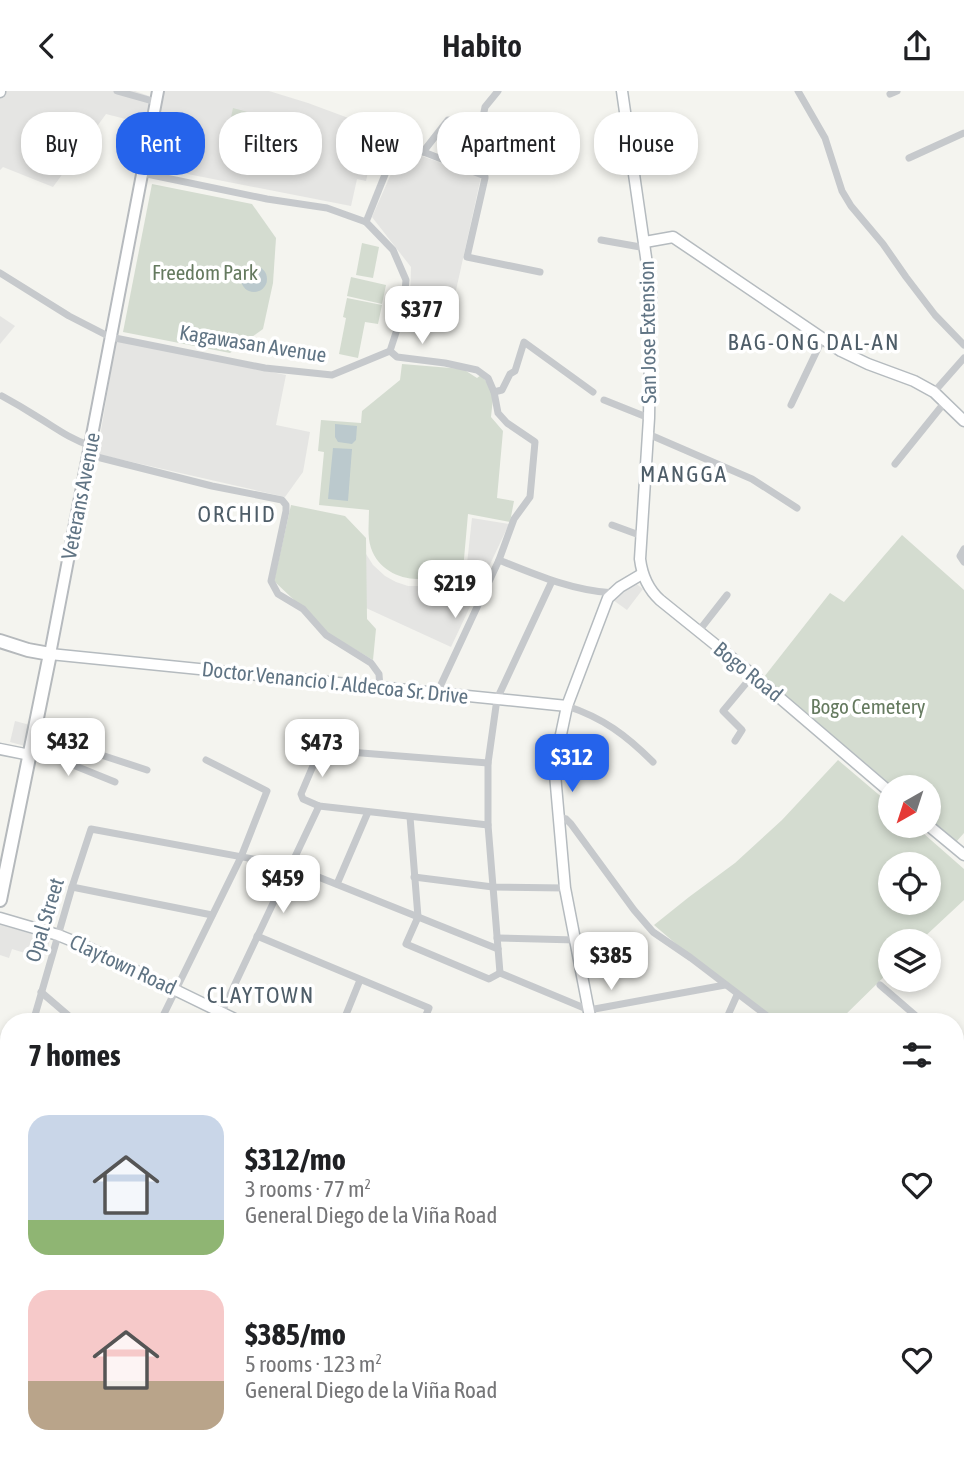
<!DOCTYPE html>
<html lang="en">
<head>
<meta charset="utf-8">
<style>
  body { margin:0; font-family:"Asap Condensed",sans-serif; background:#f6f6f6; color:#202124; height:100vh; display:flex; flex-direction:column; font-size:26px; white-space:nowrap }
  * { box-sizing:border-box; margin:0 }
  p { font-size:23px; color:#757577 }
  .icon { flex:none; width:38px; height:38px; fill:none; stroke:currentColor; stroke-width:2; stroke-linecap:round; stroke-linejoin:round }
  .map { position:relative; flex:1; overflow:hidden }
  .details { position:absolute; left:0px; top:922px; width:964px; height:450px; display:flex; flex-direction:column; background:#fff; border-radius:28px 28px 0 0; box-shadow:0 4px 10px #0003 }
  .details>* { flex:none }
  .hud { position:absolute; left:21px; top:21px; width:922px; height:63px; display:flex; gap:14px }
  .needle { width:46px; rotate:219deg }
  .tools { position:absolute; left:878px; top:684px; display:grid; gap:14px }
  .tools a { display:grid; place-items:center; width:63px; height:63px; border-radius:50%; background:#fff; box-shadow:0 4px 10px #0003; font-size:35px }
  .price { position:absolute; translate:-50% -60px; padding:0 16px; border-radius:14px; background:#fff; color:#222; font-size:23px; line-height:46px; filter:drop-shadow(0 2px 4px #0008) }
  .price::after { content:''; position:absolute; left:50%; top:42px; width:21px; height:16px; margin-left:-10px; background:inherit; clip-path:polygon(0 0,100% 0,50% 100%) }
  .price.current { background:#2563eb; color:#fff }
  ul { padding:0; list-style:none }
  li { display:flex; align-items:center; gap:21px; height:175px; padding:0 28px }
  li span { display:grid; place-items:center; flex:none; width:196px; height:140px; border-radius:21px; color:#555 }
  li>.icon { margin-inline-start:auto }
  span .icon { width:84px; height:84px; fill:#fffc; stroke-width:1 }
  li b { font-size:30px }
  h2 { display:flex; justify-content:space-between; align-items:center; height:84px; padding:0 28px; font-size:30px }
  .pill { padding:0 24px; border-radius:28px; background:#fff; box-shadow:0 4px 10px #0003; font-size:24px; line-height:63px }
  .pill.current { background:#2563eb; color:#fff }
  header { display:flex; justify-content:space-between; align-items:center; height:91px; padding:0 28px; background:#fff; font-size:32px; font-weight:600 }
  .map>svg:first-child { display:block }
</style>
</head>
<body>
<header><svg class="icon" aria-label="back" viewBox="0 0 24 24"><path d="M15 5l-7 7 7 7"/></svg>Habito<svg class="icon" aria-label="share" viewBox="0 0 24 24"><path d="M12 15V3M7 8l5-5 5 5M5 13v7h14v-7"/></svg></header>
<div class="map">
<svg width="964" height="1371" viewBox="0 0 964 1371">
  <rect width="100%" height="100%" fill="#f4f4ef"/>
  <g fill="#e5e5e3">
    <polygon points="0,0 135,0 149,5 149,9 145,33 106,23 53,96 3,76 0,79"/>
    <polygon points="164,0 269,0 308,12 370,35 369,45 376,46 366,90 357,88 351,115 157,77 152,70 152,62"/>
    <polygon points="402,58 481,86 451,222 410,214 411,176 372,126"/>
    <polygon points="0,225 15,235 0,253"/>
    <polygon points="116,250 286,284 276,334 310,341 303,381 285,406 97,363"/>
    <polygon points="472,427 509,433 451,556 366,517 366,463 373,474 385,485 396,491 408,495 427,495 439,490 449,482 466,482"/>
    <polygon points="634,491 643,498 627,519 613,509 626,495"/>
    <polygon points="15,630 30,634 25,655 10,651"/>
    <polygon points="0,833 50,849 44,868 12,858 9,867 0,864"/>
    <polygon points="0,971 9,977 9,1029 0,1022"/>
  </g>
  <g fill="#d4dcd0" fill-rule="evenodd">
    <polygon points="233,17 259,24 250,64 224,58"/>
    <polygon points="152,93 252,113 276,147 273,192 263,238 230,262 123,241"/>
    <polygon points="362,152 379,156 373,187 356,184"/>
    <polygon points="351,186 386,194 382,213 347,205"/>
    <polygon points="347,207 382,214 378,233 365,231 358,267 339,263 346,227 343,226"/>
    <path d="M402,273L463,278L477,287L481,284L494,301L491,304L493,307L491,326L503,340L497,407L514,410L510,431L468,423L463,479L449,477C425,497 382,489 371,457C367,445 369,432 369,419L319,414L324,361L318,360L321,329L361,332L362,320L400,289Z"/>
    <polygon points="291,414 345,425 366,447 367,528 376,538 373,569 324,540 311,525 274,490"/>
    <polygon points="902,444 964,499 964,742 956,751 929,728 929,696 894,696 764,586 830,502 844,511"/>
    <path d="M838,669L891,714V735H915L964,778V809L920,850H891V879L838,931H780L711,883L654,834L689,806L735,772L782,729ZM891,774H929V812H891Z"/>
  </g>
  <g fill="#bbc9cd">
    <circle cx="254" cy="188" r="13"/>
    <polygon points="335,333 357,335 356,349 352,353 338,351 335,346"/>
    <polygon points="333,357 352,358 348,410 328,408"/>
  </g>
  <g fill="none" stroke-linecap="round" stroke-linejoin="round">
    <g stroke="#b5bbbf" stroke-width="13">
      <g id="secondary">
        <path d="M622,0L651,201L649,327L640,468C642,484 648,498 660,509L753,584L891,702"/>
        <polyline points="0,1 0,0"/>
        <polyline points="645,151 673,146 841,260 868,273 914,290 934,301 964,330"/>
        <polyline points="50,563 567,615"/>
        <polyline points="0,658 30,664"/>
        <polyline points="929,735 964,764"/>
        <polyline points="0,827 58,844 85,855 241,931"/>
        <polyline points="591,931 565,797 555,683 559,653 567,615 608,507 620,496 642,483"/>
        <polyline points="0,1093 9,1099"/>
        <polyline points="574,1363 584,1371"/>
        <polyline points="354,1371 358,1363"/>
      </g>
    </g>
    <g stroke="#b6babe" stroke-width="14">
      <polyline id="primary" points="50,563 158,0"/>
    </g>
    <g stroke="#b5b9bc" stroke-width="16">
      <polyline id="highway" points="0,550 28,559 50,563 0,809"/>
    </g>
    <g stroke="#c6c9cc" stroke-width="7">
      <polyline points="117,0 156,11"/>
      <polyline points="798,0 825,47 842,100 851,115 883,153 906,186 935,224 964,254"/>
      <polyline points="890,3 897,0"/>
      <polyline points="382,39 398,51 485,85 485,87 467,166 540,181"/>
      <polyline points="423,61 448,29 457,30 470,40 482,31 485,16 498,0"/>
      <polyline points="909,67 964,42"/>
      <polyline points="366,131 398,51"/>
      <polyline points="601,149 646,157"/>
      <polyline points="0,182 69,225 110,246 265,277 332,284 390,260 403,220 406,189 393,159 366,131 327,117 267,108 142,82"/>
      <polyline points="390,260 397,266 445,272 477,279 488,287 494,301 498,322 507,332 535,351 530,406 514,428 499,469 437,602"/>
      <polyline points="494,301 502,299 510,283 515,280 524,251 593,301"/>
      <polyline points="934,301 964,267"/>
      <path d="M2,305C13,311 25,318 36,325C56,337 68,347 91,355"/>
      <polyline points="604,309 649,327"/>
      <polyline points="791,314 822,249"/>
      <polyline points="648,343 752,388 797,417"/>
      <polyline points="89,364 212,395 282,409 286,414 286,420 271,490 278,503 303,518 326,544 371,572 379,583 380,597"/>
      <polyline points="895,373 945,311"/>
      <polyline points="612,434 642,445"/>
      <polyline points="964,458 960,465 964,471"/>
      <path d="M499,469C536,484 574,500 614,502"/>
      <polyline points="698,541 727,504"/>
      <path d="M567,615C603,627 626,644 653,671"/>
      <polyline points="34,642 147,679"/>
      <polyline points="735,650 742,639 723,620 753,584"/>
      <polyline points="31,657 115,691"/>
      <polyline points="349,661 488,672"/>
      <polyline points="318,663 301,703 303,708 319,715 488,734"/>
      <polyline points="410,726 418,826 406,853 489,888 500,882"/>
      <polyline points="558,726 566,728 571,733 634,819 653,841 691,867 775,931"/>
      <polyline points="414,786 493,796 565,797"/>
      <polyline points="337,793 368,721"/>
      <polyline points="72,796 212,824"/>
      <polyline points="257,845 429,917 423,931"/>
      <polyline points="497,847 576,849"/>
      <polyline points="500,882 488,734 488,672 497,608 552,490"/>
      <polyline points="500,882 589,919 725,894"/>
      <polyline points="880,894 923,931"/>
      <polyline points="41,901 76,931"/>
      <polyline points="346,925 359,931"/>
      <polyline points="844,929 847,931"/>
      <polyline points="33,931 72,796 91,738 291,775 498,858"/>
      <polyline points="160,931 241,766 267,700 206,669"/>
      <polyline points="217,931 319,715"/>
      <polyline points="343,931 360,889"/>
      <polyline points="725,931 737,904"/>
      <polyline points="956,959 964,966"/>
      <polyline points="956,1021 964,1028"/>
      <polyline points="956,1092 964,1083"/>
      <polyline points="956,1270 964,1275"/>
      <polyline points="234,1363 244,1371"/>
      <polyline points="298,1363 308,1371"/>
      <polyline points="461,1363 479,1371"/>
      <polyline points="730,1363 739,1371"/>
      <polyline points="31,1371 34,1363"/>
      <polyline points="162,1371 169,1363"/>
      <polyline points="224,1371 231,1363"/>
      <polyline points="500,1371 503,1363"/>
      <polyline points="609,1371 615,1363"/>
      <polyline points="842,1371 848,1363"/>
    </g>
    <use href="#secondary" stroke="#fff" stroke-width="10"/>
    <use href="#primary" stroke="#fff" stroke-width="10"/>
    <use href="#highway" stroke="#fff" stroke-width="12"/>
  </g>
  <g text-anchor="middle" stroke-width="7" stroke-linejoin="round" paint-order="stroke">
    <g font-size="21" fill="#657a5f" stroke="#fff">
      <text x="205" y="189">Freedom Park</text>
      <text x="868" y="623">Bogo Cemetery</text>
    </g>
    <g font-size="21" fill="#607484" stroke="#fff">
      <text transform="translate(648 241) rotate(-91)" y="7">San Jose Extension</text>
      <text transform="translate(253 253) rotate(9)" y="7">Kagawasan Avenue</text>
      <text transform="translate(81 405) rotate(-79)" y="7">Veterans Avenue</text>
      <text transform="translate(748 581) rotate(39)" y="7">Bogo Road</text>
      <text transform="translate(335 592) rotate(6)" y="7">Doctor Venancio I. Aldecoa Sr. Drive</text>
      <text transform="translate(45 829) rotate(-73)" y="7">Opal Street</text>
      <text transform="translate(123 874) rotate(25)" y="7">Claytown Road</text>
    </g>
    <g font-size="23" letter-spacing="2" fill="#4e5d68" stroke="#fff">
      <text x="814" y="259">BAG-ONG DAL-AN</text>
      <text x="684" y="391">MANGGA</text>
      <text x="237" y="431">ORCHID</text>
      <text x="261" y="912">CLAYTOWN</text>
    </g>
  </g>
</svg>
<div class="tools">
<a><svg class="needle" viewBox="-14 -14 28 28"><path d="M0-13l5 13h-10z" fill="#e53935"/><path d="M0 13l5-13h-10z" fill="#757577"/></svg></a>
<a><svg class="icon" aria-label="locate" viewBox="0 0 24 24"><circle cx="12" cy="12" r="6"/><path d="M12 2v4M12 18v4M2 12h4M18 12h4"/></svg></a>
<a><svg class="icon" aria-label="layers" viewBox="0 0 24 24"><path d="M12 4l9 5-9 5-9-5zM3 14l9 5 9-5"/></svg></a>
</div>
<b class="price" style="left:422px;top:255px">$377</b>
<b class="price" style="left:455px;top:529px">$219</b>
<b class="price" style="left:68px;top:687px">$432</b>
<b class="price" style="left:322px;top:688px">$473</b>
<b class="price current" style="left:572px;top:703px">$312</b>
<b class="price" style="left:283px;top:824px">$459</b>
<b class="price" style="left:611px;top:901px">$385</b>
<div class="hud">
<a class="pill">Buy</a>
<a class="pill current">Rent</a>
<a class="pill">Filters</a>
<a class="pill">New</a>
<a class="pill">Apartment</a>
<a class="pill">House</a>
</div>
<section class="details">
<h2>7 homes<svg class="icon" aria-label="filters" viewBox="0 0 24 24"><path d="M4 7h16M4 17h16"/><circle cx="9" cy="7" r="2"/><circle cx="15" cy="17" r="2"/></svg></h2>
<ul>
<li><span style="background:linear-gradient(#c9d6e8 75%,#8fb573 0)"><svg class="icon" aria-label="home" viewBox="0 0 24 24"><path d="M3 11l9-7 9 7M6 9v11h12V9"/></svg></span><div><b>$312/mo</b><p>3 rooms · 77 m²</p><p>General Diego de la Viña Road</p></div><svg class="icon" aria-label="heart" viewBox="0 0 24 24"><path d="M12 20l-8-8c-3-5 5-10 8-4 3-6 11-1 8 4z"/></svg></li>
<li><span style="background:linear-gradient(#f6c9c9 65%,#b9a48a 0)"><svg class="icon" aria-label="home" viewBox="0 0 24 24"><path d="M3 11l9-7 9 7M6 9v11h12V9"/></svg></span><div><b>$385/mo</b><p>5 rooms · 123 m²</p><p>General Diego de la Viña Road</p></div><svg class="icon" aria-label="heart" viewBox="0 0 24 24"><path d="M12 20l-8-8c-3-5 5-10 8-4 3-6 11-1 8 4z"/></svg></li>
</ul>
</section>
</div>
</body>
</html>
